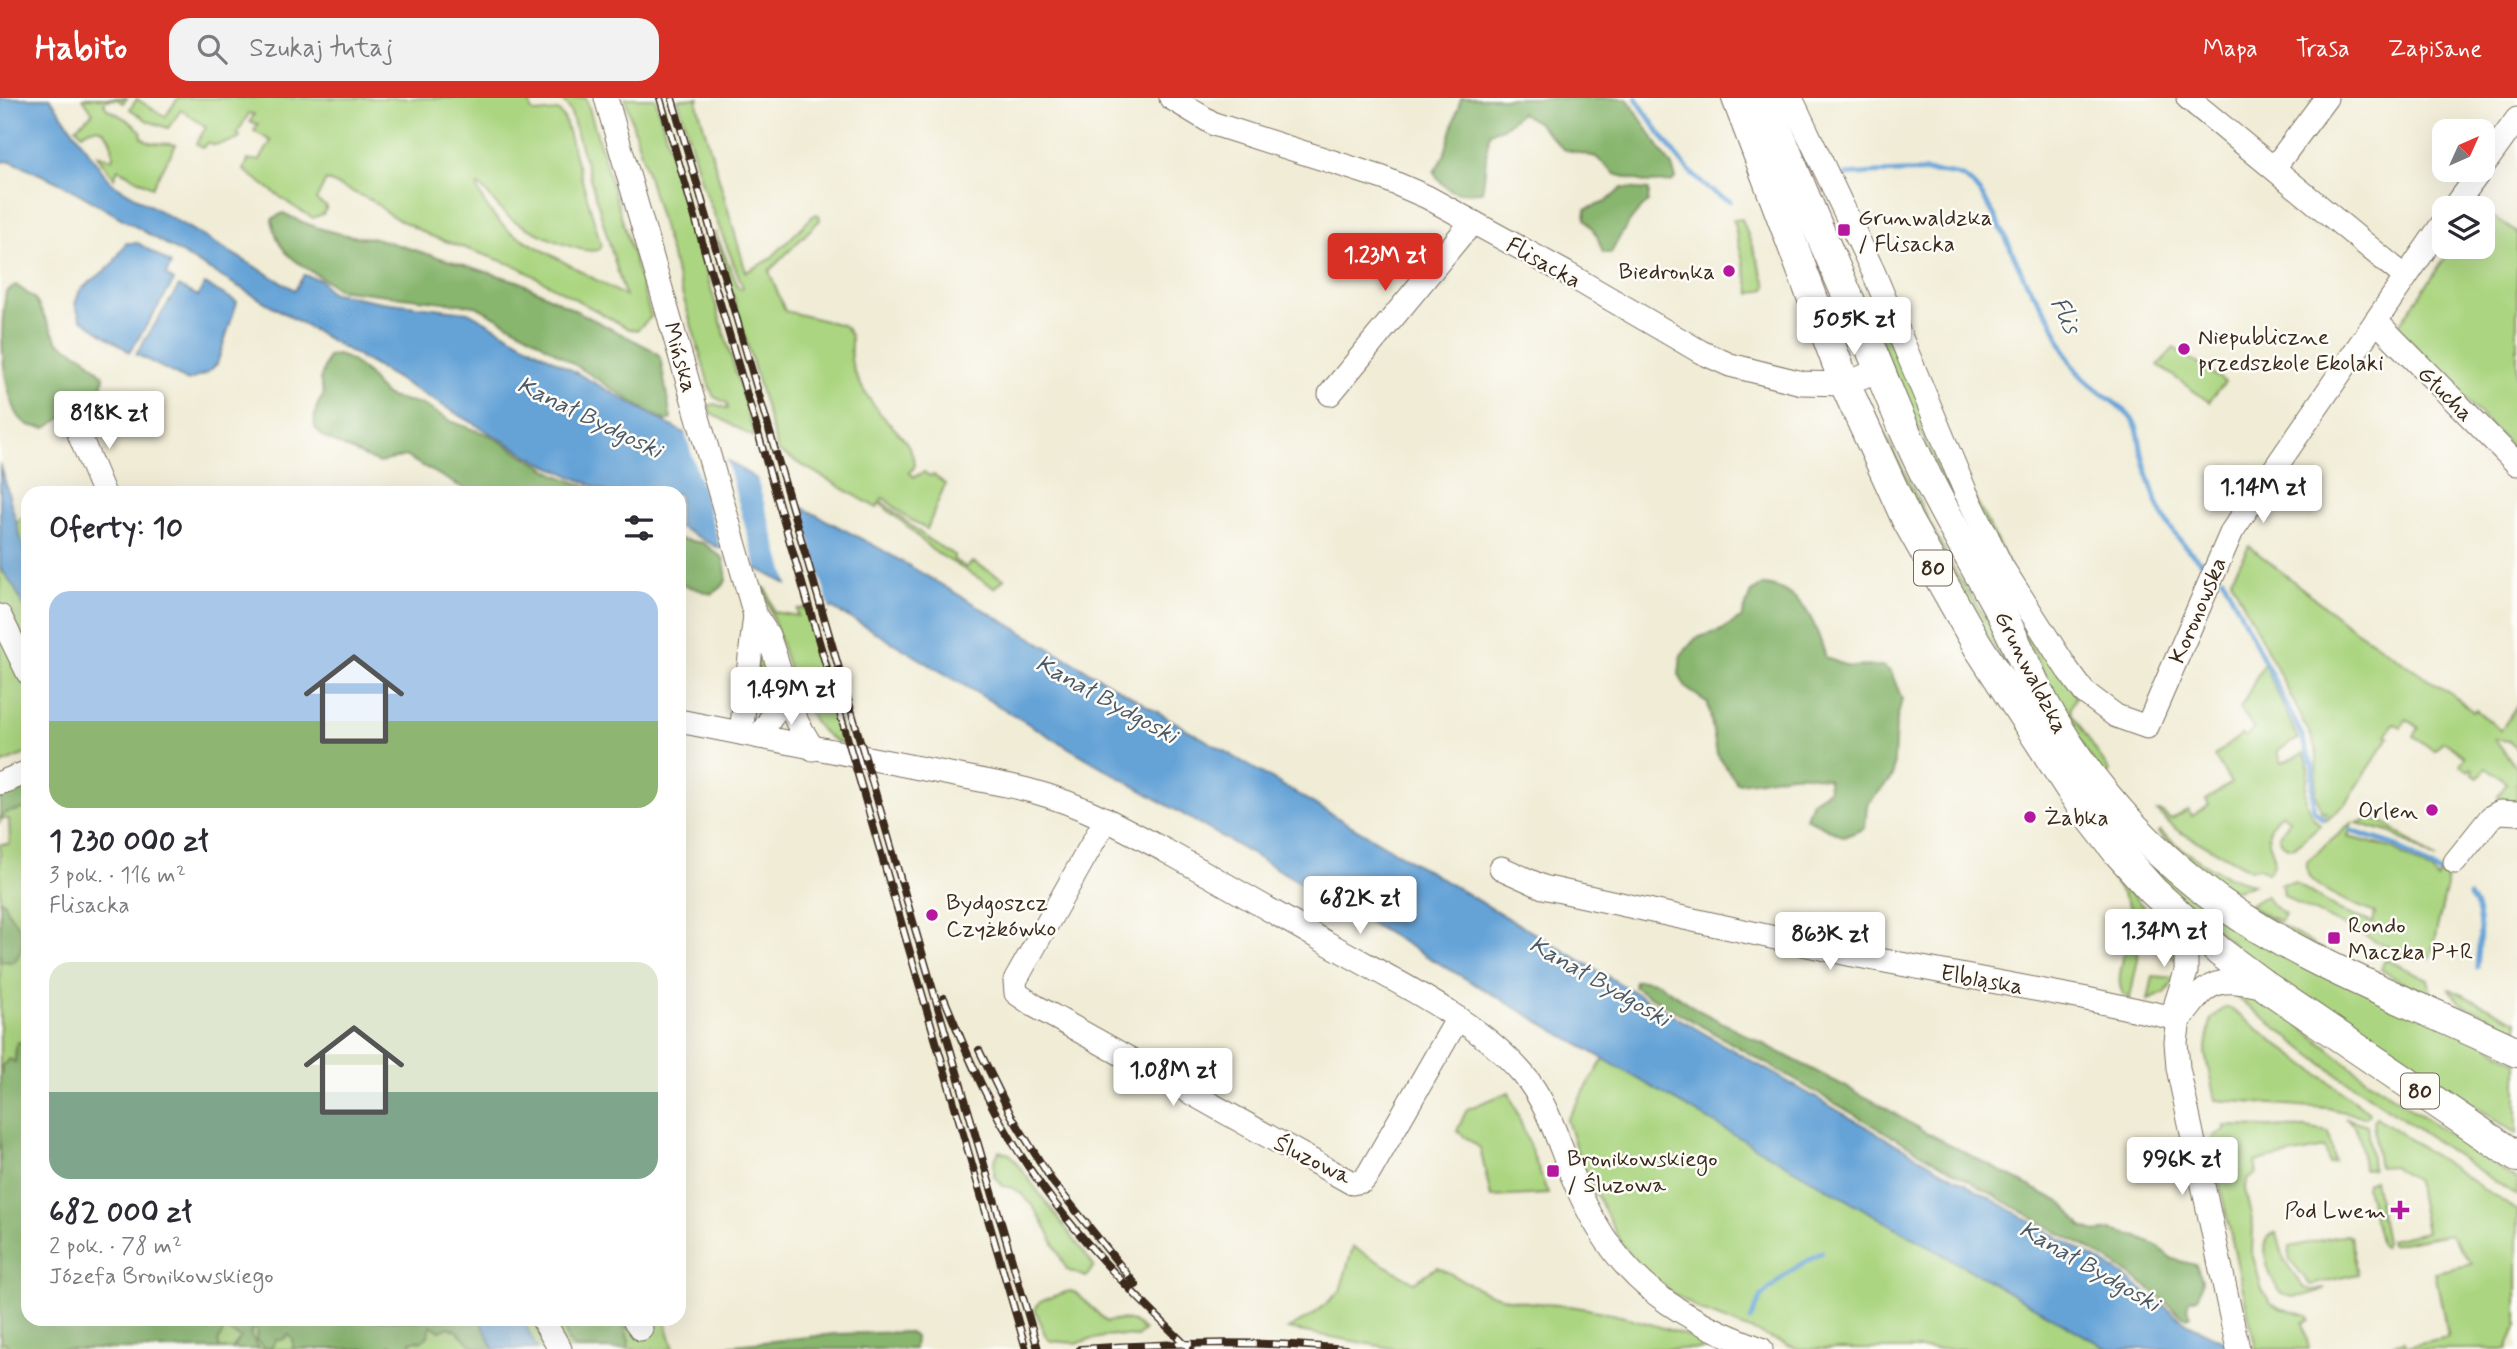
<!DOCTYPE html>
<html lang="pl">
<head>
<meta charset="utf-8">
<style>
  body { margin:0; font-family:Mynerve,sans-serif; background:#f2f2f3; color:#2b2b33; height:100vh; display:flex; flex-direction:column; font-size:26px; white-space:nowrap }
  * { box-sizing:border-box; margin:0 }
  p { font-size:23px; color:#7c7c81 }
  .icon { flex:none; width:38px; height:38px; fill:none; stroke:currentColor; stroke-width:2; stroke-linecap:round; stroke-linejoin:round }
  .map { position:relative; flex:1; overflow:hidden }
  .details { position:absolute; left:21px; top:388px; width:665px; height:840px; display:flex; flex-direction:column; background:#fff; border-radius:21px; box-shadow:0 7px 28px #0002 }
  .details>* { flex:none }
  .needle { width:46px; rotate:45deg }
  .tools { position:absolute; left:2432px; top:21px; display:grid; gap:14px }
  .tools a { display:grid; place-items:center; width:63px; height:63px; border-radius:14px; background:#fff; box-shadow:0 7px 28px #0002; font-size:35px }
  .price { position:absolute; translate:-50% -60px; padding:0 16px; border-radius:7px; background:#fff; color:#222; font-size:23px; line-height:46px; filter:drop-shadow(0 2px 4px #0008) }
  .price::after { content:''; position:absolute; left:50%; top:42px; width:21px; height:16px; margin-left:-10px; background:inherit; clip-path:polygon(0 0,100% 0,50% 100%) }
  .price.current { background:#d93025; color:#fff }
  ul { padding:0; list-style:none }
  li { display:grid; align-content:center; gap:14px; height:371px; padding:0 28px }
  li span { display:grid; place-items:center; height:217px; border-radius:21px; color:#555 }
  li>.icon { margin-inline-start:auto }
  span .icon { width:126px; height:126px; fill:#fffc; stroke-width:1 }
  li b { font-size:30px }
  h2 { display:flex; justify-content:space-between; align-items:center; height:84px; padding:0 28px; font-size:30px }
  header { display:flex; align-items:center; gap:42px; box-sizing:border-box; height:98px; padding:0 35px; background:#d93025; color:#fff }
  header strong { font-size:33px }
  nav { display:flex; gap:38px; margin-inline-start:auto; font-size:24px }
  .search { width:490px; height:63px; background:#f2f2f3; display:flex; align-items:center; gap:18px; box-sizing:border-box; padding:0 24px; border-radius:21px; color:#7c7c81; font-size:26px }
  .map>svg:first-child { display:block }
</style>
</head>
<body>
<header>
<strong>Habito</strong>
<div class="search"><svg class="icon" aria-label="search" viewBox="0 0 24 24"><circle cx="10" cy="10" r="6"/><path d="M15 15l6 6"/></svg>Szukaj tutaj</div>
<nav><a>Mapa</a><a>Trasa</a><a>Zapisane</a></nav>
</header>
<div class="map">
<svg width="2517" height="1251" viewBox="0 0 2517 1251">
  <rect width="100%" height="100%" fill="#fdfcf7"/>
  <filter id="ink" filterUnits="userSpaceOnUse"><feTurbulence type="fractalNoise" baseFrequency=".0143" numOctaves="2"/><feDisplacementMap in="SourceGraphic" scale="14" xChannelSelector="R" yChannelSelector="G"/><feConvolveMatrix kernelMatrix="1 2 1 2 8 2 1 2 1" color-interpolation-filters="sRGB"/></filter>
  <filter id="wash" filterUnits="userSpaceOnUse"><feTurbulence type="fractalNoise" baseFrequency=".00686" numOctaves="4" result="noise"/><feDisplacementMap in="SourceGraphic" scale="28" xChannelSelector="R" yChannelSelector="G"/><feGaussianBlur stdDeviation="1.57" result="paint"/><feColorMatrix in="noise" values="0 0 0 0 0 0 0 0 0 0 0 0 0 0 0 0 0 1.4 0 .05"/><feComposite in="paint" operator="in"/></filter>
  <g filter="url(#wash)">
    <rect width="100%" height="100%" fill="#f0ecd6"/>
    <g fill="#abd580" stroke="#73804f" stroke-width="2">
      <path d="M83,0H127L123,5L117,1L106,2L104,5L107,11C120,17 131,23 141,33L142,40C152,48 164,44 176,47L152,89L118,71L114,80L97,57L111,61L113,59C113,39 102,21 82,36L76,29L93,15Z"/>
      <path d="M178,0H530L531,12L535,15L558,13L564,20L601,147L600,151C586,160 522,130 508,118C495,108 490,97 479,87L477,89C483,107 497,123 512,135L625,198L570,12L562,2V0H586L651,219L637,232L629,231L516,168L431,138L390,117L373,103L326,82L316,102L327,109L323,116L313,120L291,107L244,72L248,62H260L271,43L254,33L258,26L250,24L254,16L249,15L237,36L240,38L237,42L214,47L208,44L202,50L196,46L206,29L181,12L168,30L148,23L130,11L137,1L165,19Z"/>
      <polygon points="625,0 655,0 755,340 711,315 708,308 715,306 728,311 727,305 714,299 710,290"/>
      <path d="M699,0L697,5L746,174L769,162L815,116L819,117L820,122L769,173L785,213L842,227C858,238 847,250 852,266C856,281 868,300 878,313C893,331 915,345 914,370L909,374L914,379L924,374L929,378L934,377L945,386L927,431L906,419L885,401L882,400L881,403L929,442L954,457V462L966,469L973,464L1004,481L995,490L932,452L906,427L879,405L877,410L778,353L715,134L738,189L740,191L743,189L702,86L678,1Z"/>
      <polygon points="2483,112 2517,135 2517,355 2397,230 2453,149 2483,149"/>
      <polygon points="1742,121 1767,188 1765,191 1751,196 1733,122"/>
      <polygon points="1882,224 1886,226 2076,599 2071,609 2072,616 2110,674 2104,678 2086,653 1954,409 1873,228"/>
      <polygon points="2174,250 2225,284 2209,304 2158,267"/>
      <polygon points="1869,305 1956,476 2005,549 2039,619 1965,505 1866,306"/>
      <polygon points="28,413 28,655 0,666 0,442"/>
      <polygon points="2249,448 2348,527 2464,605 2473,614 2476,612 2501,632 2517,608 2517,652 2509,643 2494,641 2517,670 2517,707 2498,698 2507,685 2486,670 2479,679 2473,676 2474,672 2471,670 2469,673 2460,667 2465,658 2443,643 2434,653 2414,638 2419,630 2407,621 2401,629 2394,625 2386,637 2389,639 2347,704 2327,722 2325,720 2327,714 2322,715 2316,696 2317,656 2311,638 2231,481"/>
      <path d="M763,489L767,492L774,514L798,518L797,511L807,510L811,535L845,646C824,641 809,621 805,600C803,593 804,589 800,583L792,581Z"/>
      <polygon points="759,543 776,596 759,619 755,609"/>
      <path d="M2264,565L2298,641L2277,653L2282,665L2304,655C2318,681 2290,696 2320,727L2295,749C2286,751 2281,746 2279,738L2290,722L2281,715C2250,747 2289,754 2268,775L2260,770L2249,771L2178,733L2157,714H2161L2171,721L2188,712L2192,718L2209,707L2206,702L2231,685L2214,658L2242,636L2245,639L2255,631L2240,611Z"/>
      <polygon points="28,688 28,1222 464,1222 481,1251 0,1251 0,746 10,746 9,721 0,721 0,699"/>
      <polygon points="2100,705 2135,743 2517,964 2517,1036 2392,952 2278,886 2145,769"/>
      <polygon points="2372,720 2385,725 2436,762 2391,735 2357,725"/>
      <path d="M2352,725L2348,739L2391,750L2433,775L2437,781L2445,769L2447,788L2430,860L2424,859L2416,862L2295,805L2284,797L2283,790L2280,786L2294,784L2340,813L2373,825L2375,815C2359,809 2320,793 2310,780C2306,775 2307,768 2307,763Z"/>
      <path d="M2160,733C2188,757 2216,778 2253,786L2237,792L2220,790L2158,735Z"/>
      <path d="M2091,737L2118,782L2170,837L2179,863C2154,856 2103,764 2087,739Z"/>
      <polygon points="2266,798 2273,808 2285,816 2281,823 2266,818 2249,807"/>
      <path d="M2119,825L2138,851V861L2130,900L2124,897C2110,875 2136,856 2115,832Z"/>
      <polygon points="2385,861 2428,881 2432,900 2427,900 2380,871"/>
      <polygon points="2153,878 2176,880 2165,895 2148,902"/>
      <polygon points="2244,890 2286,916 2361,977 2517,1082 2517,1098 2332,973 2226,891"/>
      <polygon points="2448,890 2517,923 2517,932 2460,905"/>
      <polygon points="2225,909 2228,909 2368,1013 2369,1016 2366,1019 2327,1010 2215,1002 2205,955 2211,921"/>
      <polygon points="1604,960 2108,1251 1799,1251 1702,1213 1674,1196 1644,1173 1622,1147 1581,1066 1567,1022"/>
      <polygon points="1509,994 1548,1096 1491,1099 1480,1050 1457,1033 1467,1011"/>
      <polygon points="2376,1019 2517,1113 2517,1227 2507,1251 2393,1251 2392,1246 2405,1243 2406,1248 2448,1239 2435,1174 2472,1166 2450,1136 2391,1147 2390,1142 2426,1134 2416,1083 2393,1068 2379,1069 2378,1065 2373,1023"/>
      <path d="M2345,1020L2367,1027L2372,1070L2363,1071C2360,1050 2365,1033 2345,1020Z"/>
      <polygon points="2225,1028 2305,1030 2329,1034 2335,1064 2329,1066 2325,1050 2255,1064 2257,1075 2248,1082 2245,1091 2253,1127 2252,1155 2262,1191 2270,1204 2280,1210 2308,1218 2309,1222 2303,1224 2309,1251 2256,1251 2211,1047 2215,1037 2225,1033"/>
      <path d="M999,1053L1010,1056L1094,1168L1086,1179L1067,1172C1054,1148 1033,1089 1003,1088L994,1078V1064Z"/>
      <polygon points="2374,1082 2386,1144 2384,1149 2381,1147 2366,1090 2367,1085"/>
      <path d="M2277,1134L2284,1162L2304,1190L2311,1192L2326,1191C2314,1194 2300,1201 2288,1198C2273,1195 2262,1158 2266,1145C2267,1138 2272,1136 2277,1134Z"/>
      <polygon points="2347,1136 2350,1138 2358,1176 2310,1187 2289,1160 2290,1149"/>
      <path d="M1353,1149L1414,1184L1437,1169C1455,1177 1472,1189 1491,1196C1518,1206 1547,1205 1576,1209C1625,1217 1675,1232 1721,1251H1396L1288,1231L1313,1217L1340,1193Z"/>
      <path d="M1069,1193L1076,1195L1107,1224C1121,1219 1134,1221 1144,1233L1137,1239L1113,1237L1075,1245L1051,1243L1046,1239L1035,1211L1040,1203Z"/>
      <polygon points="523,1222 665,1222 674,1251 537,1251"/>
    </g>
    <g fill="#88b66e" stroke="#627046" stroke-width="2">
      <path d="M1461,0H1627L1672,69L1676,80L1671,84L1648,85L1615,76L1596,59L1563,51L1538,25L1521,15L1502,30L1490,34C1485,54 1486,73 1482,94C1457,95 1448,98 1434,74L1444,58Z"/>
      <path d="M1622,90L1649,92L1648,104C1633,116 1619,138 1611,155H1603L1597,138L1585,121L1586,111L1606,104Z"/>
      <path d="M283,115C312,130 342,139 375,140L520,184L651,251L659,257L661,264L671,321L666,323L642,310L527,236L476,208L337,191C308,166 279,166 272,121Z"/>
      <path d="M16,187L35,201L58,244L86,260L104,278L101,296L46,330C41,329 34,329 29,327C18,322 15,312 11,301C0,265 0,231 6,194Z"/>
      <path d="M338,257L351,262L369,277L377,289L389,299L421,306L453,324L489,337L557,377L602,395H472L405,358L378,365L325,340L315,330C314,316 315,308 324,297L320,282L328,258Z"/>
      <path d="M679,441L703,445L723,460C728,479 730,487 711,496L679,485Z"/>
      <path d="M1763,487C1803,490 1816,526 1826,560L1850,569L1882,568L1891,574L1902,601L1896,626L1893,678L1867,707L1865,730L1844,739L1806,720L1812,703L1829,692L1828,681C1790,670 1774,683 1737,685L1717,656L1708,605L1686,590L1679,577L1681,557L1696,540L1722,532L1742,519L1751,494Z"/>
      <polygon points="28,688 28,710 5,715 0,724 0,699"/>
      <path d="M0,802L4,804C6,815 13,818 18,828C25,838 23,856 13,864L0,863Z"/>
      <path d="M1646,882L1658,885L1698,912L1881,1007L1914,1028L2064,1106L2082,1129L2096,1134L2110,1132L2135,1138L2159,1149L2172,1161L2196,1167L2202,1182L2198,1200L2189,1202L2187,1210L2191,1217L2188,1220C2175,1216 2165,1202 2154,1194C2122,1171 2096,1153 2061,1136L1634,889L1635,883Z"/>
      <path d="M28,938V1222H116V1226L121,1222H137L143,1229C151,1230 163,1233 170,1231V1228L160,1225L156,1222H285L287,1227L291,1226V1222H480L494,1251C461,1251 472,1239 449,1229L440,1233L431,1227L428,1238L421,1244L418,1242L411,1244V1251L390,1247L389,1251H293V1241L289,1237L282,1242H276L271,1250H264L256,1242L257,1231L254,1228L250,1236L259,1251H232L241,1240L228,1233L224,1224V1233C221,1239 215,1243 221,1251H9L6,1245L0,1244V977L3,974L1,969L9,961L15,964C15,963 16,945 17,944L23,945Z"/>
      <polygon points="562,1222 622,1222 629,1243 628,1251 576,1251 568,1243"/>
      <polygon points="909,1234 915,1239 914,1251 700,1251 835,1236"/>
    </g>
    <g fill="#65a3d7" stroke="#50667a" stroke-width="2">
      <polygon points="0,0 50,0 110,84 295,192 304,177 321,182 329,194 382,204 468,214 684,335 799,408 879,450 1724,947 2120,1175 2188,1226 2240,1251 2108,1251 1762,1053 1074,653 858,524 679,429 679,396 609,395 540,364 64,87 11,63 0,64"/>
      <polygon points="126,145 138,145 171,166 166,177 174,183 130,254 81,221 75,206 80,192 112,167"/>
      <polygon points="205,186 237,204 217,266 207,275 188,283 136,256 179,188 198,198"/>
      <polygon points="0,365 28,467 28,517 15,491 0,469"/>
      <polygon points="480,1222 523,1222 537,1251 494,1251"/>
    </g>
    <g fill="#f0ecd6">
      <polygon points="684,331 725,357 758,475 722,455"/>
      <polygon points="756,377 798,403 831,515 790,493"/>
    </g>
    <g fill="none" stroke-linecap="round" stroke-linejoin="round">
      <g stroke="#65a3d7" stroke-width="5">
        <path d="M1636,0C1657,32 1694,91 1730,103"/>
        <path d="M1845,77C1868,75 1942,70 1962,79C1987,90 2011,153 2023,177C2031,193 2042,207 2051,222C2058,236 2063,252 2072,266C2087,291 2127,307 2136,328C2140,337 2140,350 2143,359C2155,406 2164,431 2201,464"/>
        <polyline points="2223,480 2301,636 2313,668 2313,711 2323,721"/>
        <polyline points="2351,733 2392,746 2438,774"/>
        <path d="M2470,798C2485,819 2479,845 2477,869"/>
        <polyline points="1750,1222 1762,1198 1788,1175 1822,1154"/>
      </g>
    </g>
  </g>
  <g filter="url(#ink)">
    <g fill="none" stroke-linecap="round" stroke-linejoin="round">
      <g stroke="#7a6e5e" stroke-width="25">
        <g id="minor">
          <polyline points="606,0 755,517 768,537 797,624 813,651"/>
          <polyline points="1171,0 1214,26 1383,80 1427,99 1566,175 1701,254 1730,267 1802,285 1845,286 1879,272"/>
          <polyline points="1791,0 1873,173 1966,395 2002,469 2067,571 2084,594 2116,618 2147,629 2232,433 2445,122"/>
          <polyline points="2188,0 2404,178"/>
          <polyline points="2483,68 2517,21"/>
          <polyline points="2274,70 2326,0"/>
          <polyline points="2453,110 2481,72"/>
          <polyline points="2376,223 2517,366"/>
          <polyline points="1330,296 1461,137 1474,125"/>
          <path d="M104,396L79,336C82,319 99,316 113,310"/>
          <polyline points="0,518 28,575"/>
          <path d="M679,623L1011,688C1072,701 1112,724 1166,753C1218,782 1270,812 1322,842C1388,880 1473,918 1523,976C1547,1004 1557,1041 1571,1075C1611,1174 1663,1214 1761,1251"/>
          <polyline points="741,635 755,517"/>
          <polyline points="759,639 786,596"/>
          <polyline points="0,685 28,674"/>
          <polyline points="1106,721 1015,883 1016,895 1035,908 1352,1085 1363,1083 1369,1075 1458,920"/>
          <polyline points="2455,764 2491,719 2500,714 2517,715"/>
          <polyline points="1501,770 1543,789 1853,857 2082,900 2179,921"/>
          <polyline points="2170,811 2184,845 2186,857 2186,874 2176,905 2179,921 2176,944 2178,970 2238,1251"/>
          <path d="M2179,921C2189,913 2195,900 2205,892C2222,878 2245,885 2265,889"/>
          <polyline points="543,1222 560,1251"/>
          <polyline points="634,1222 641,1231"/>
        </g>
      </g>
      <g stroke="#7a6e5e" stroke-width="32">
        <g id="major">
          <polyline points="1737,0 1845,286 1907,422 1978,548 2081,707 2117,753 2153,793 2220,854 2268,890 2517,1059"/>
          <path d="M1765,0C1793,74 1824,145 1856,217C1876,260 1891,304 1911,346C1936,401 1966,452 1995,504C2014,537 2027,573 2045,607C2082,676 2135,737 2196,786C2290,862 2409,902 2517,954"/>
        </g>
      </g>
      <use href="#minor" stroke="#fff" stroke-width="23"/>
      <use href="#major" stroke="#fff" stroke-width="30"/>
      <g stroke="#3b2a1e" stroke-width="8">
        <g id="rail">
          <polyline points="660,0 1026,1251"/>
          <polyline points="672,0 1038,1251"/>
          <path d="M944,900C962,943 979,986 1002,1026C1052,1115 1118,1181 1190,1251"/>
          <polyline points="979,952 1011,1017 1052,1083 1136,1187"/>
          <path d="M1080,1251C1168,1245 1258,1242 1345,1251"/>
        </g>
      </g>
      <use href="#rail" stroke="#fdfcf7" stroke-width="5" stroke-dasharray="16" stroke-linecap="butt"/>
    </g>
  </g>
  <g fill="#b5179e" stroke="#fdfcf7" stroke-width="2.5">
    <rect x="1837" y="125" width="14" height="14" rx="3.5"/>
    <circle cx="1729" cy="173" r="7"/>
    <circle cx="2184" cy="251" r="7"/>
    <circle cx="2432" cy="712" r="7"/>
    <circle cx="2030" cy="719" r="7"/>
    <circle cx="932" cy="817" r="7"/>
    <rect x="2327" y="833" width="14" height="14" rx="3.5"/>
    <rect x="1546" y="1066" width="14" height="14" rx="3.5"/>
    <path d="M2396.5 1101.5h7v7h7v7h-7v7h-7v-7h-7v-7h7z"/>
  </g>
  <g text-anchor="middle" stroke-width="5" stroke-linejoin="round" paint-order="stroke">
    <g fill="#fdfcf7" stroke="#75695f" stroke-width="2">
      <rect x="1914" y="452.5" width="38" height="35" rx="5"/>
      <rect x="2401" y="975.5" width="38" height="35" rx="5"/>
    </g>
    <g font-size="21" font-weight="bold" fill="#3b2a1e">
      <text x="1933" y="477">80</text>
      <text x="2420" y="1000">80</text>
    </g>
    <g font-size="23" fill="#3b2a1e" stroke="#fdfcf7" text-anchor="start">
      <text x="1858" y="127">Grunwaldzka<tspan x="1858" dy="26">/ Flisacka</tspan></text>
      <text x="1715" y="181" text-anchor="end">Biedronka</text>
      <text x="2198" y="246">Niepubliczne<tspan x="2198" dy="26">przedszkole Ekolaki</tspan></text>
      <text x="2418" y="720" text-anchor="end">Orlen</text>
      <text x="2044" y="727">Żabka</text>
      <text x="946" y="812">Bydgoszcz<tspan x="946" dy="26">Czyżkówko</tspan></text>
      <text x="2348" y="835">Rondo<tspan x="2348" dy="26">Maczka P+R</tspan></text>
      <text x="1567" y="1068">Bronikowskiego<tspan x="1567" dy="26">/ Śluzowa</tspan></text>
      <text x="2386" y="1120" text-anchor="end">Pod Lwem</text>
    </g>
    <g font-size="23" fill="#3b2a1e" stroke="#fdfcf7">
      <text transform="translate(1544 164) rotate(29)" y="8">Flisacka</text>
      <text transform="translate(681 259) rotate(74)" y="8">Mińska</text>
      <text transform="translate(2446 295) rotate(45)" y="8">Głucha</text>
      <text transform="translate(2197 512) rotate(-67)" y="8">Koronowska</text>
      <text transform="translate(2032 574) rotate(63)" y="8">Grunwaldzka</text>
      <text transform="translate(1982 881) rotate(10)" y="8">Elbląska</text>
      <text transform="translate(1313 1061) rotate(26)" y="8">Śluzowa</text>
    </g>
    <g font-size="24" font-style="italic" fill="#4c5a68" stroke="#fdfcf7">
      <text transform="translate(2066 217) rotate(63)" y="8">Flis</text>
      <text transform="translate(590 319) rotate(26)" y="8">Kanał Bydgoski</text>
      <text transform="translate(1107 601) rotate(29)" y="8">Kanał Bydgoski</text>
      <text transform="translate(1600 883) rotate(30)" y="8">Kanał Bydgoski</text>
      <text transform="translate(2090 1168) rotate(30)" y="8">Kanał Bydgoski</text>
    </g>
  </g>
</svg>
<div class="tools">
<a><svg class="needle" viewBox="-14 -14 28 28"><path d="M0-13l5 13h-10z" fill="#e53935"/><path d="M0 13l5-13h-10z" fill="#7c7c81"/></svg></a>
<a><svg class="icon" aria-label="layers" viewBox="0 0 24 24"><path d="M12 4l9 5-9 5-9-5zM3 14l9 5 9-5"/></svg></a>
</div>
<b class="price current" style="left:1385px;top:195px">1.23M zł</b>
<b class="price" style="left:1854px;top:259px">505K zł</b>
<b class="price" style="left:109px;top:353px">818K zł</b>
<b class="price" style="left:2263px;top:427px">1.14M zł</b>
<b class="price" style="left:791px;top:629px">1.49M zł</b>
<b class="price" style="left:1360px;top:838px">682K zł</b>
<b class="price" style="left:2164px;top:871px">1.34M zł</b>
<b class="price" style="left:1830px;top:874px">863K zł</b>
<b class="price" style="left:1173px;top:1010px">1.08M zł</b>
<b class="price" style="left:2182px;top:1099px">996K zł</b>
<section class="details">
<h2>Oferty: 10<svg class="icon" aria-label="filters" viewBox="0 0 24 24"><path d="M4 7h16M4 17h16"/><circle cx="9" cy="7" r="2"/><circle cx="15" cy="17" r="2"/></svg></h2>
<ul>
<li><span style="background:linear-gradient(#a9c7e8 60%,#8fb573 0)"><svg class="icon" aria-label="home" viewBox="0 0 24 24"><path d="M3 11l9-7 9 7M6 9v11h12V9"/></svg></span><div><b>1 230 000 zł</b><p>3 pok. · 116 m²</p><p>Flisacka</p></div></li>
<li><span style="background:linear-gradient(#dfe7d0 60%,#7fa58c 0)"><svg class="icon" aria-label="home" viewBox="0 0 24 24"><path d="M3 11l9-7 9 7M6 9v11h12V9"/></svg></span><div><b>682 000 zł</b><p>2 pok. · 78 m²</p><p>Józefa Bronikowskiego</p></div></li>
</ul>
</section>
</div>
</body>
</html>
